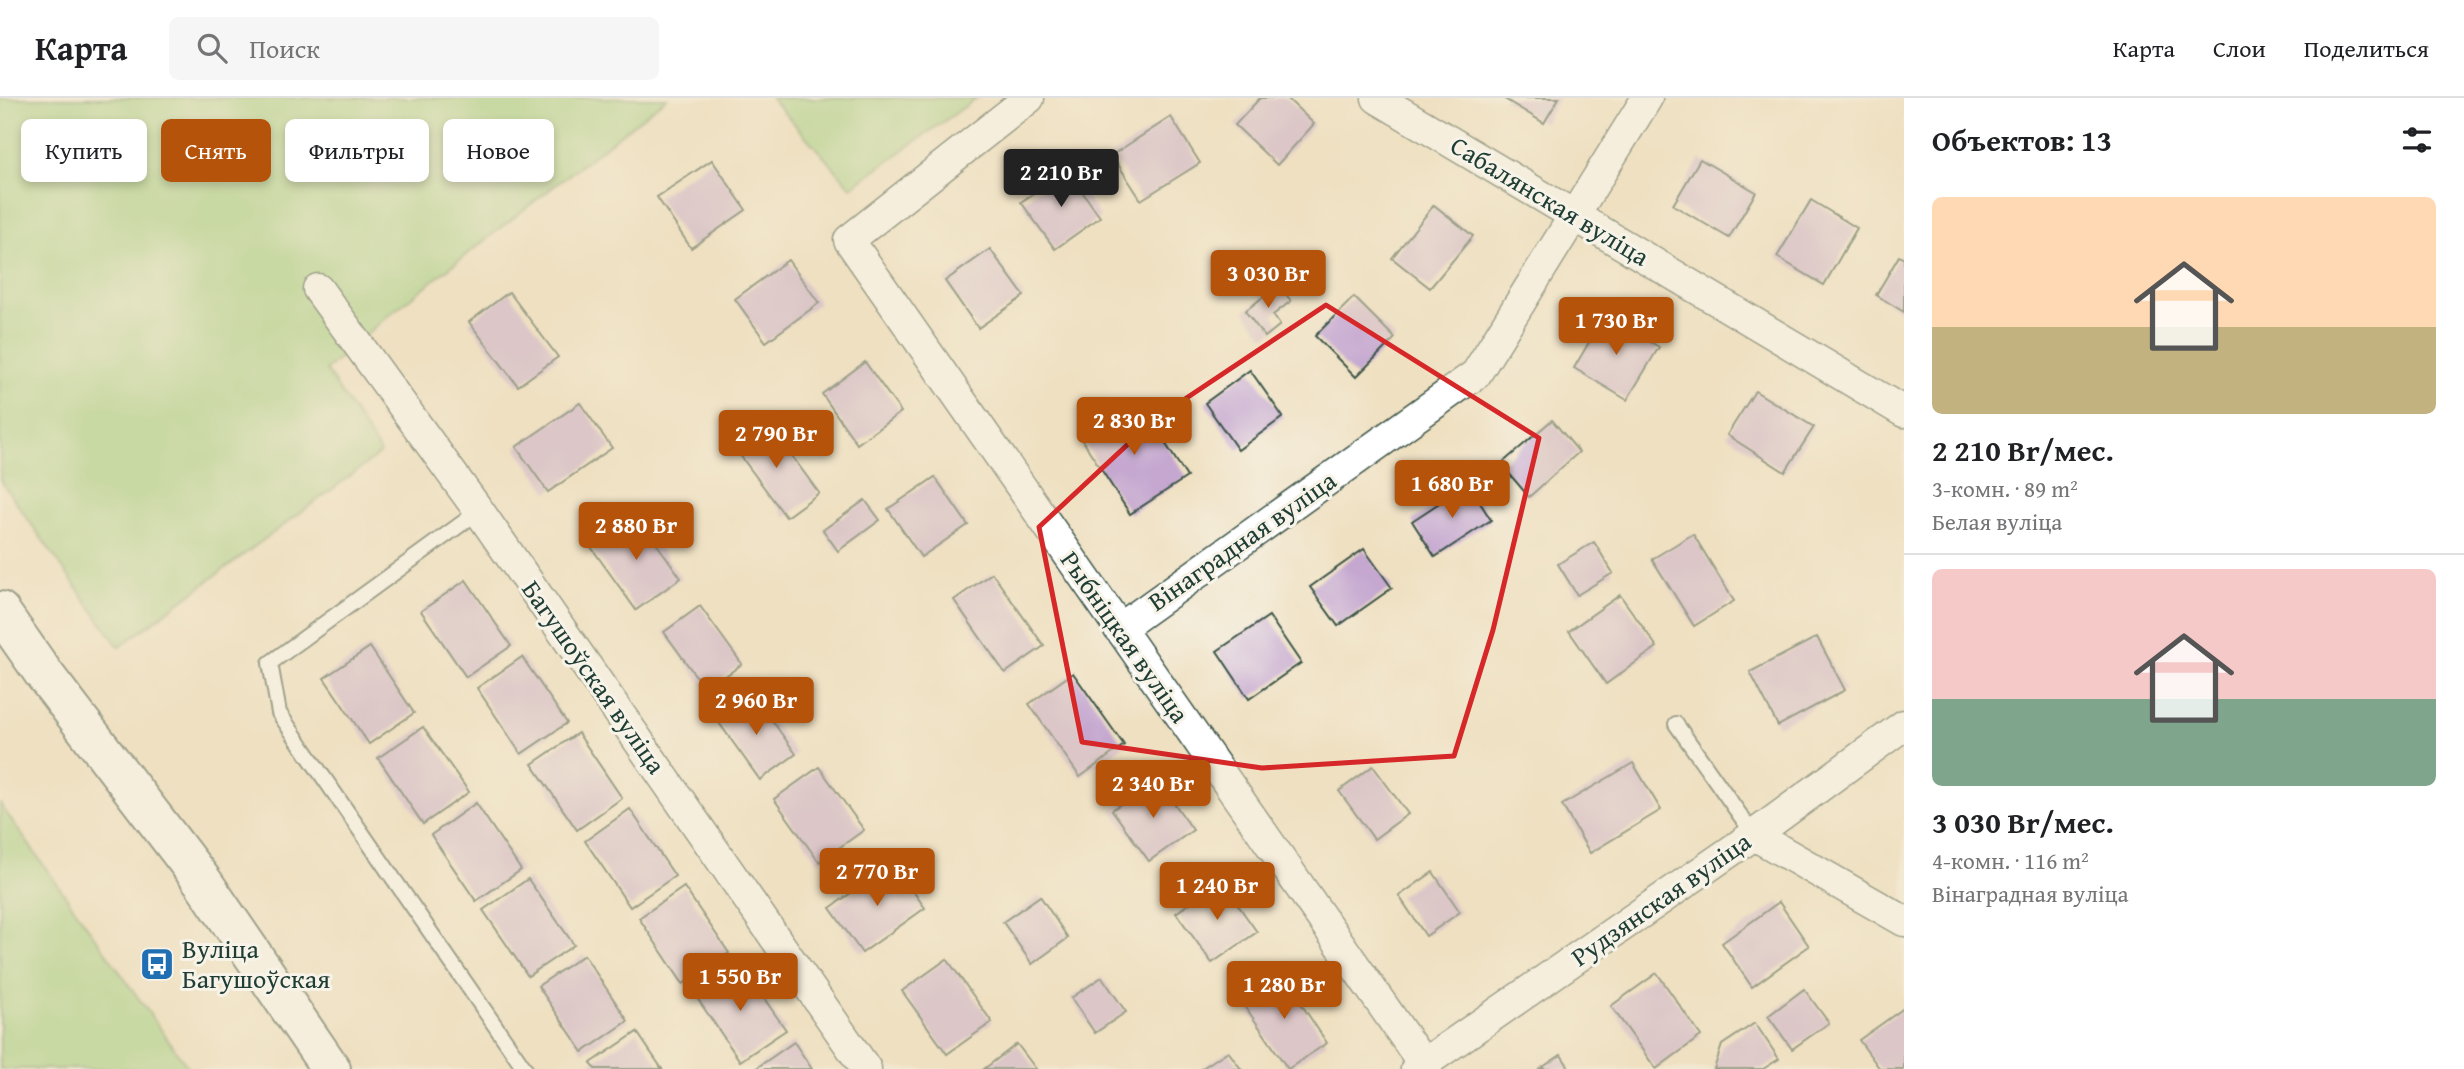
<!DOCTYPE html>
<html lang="ru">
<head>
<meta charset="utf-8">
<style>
  body { margin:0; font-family:"Gentium Book Plus",serif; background:#f6f6f6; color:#202124; height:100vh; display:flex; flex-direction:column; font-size:26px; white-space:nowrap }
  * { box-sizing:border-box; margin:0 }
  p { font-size:23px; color:#757577 }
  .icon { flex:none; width:38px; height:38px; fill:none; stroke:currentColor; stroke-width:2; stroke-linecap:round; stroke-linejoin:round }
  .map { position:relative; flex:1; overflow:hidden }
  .side { display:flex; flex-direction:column; background:#fff; width:560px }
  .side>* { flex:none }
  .guide { position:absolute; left:21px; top:21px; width:665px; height:63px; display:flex; gap:14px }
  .price { position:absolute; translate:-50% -60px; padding:0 16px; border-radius:7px; background:#b45309; color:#fff; font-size:23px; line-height:46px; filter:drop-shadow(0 2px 4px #0008) }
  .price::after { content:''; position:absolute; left:50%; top:42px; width:21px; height:16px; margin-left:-10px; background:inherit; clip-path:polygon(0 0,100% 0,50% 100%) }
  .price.on { background:#222; color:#fff }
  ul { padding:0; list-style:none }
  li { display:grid; align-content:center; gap:14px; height:371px; padding:0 28px }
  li+li { border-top:2px solid #e0e0e0 }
  li span { display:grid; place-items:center; height:217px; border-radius:10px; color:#555 }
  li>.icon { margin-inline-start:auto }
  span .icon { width:126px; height:126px; fill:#fffc; stroke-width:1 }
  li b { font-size:30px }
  h2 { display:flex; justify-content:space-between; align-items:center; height:84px; padding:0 28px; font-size:30px }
  .pill { padding:0 24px; border-radius:10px; background:#fff; box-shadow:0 4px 10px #0003; font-size:24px; line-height:63px }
  .pill.on { background:#b45309; color:#fff }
  header { display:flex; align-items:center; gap:42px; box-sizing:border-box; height:98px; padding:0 35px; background:#fff; border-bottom:2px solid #e0e0e0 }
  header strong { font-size:33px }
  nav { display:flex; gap:38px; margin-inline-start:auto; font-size:24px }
  .search { width:490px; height:63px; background:#f6f6f6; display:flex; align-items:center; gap:18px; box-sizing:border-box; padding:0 24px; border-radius:10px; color:#757577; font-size:26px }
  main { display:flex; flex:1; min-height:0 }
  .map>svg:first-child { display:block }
</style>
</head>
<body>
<header>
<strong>Карта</strong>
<div class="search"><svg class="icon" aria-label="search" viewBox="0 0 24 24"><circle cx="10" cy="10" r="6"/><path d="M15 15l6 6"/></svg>Поиск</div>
<nav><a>Карта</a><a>Слои</a><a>Поделиться</a></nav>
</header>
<main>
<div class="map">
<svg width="1904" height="971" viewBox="0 0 1904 971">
  <rect width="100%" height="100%" fill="#f7f3e8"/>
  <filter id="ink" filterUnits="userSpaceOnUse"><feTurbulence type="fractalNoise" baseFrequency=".0143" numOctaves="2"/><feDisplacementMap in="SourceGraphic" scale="14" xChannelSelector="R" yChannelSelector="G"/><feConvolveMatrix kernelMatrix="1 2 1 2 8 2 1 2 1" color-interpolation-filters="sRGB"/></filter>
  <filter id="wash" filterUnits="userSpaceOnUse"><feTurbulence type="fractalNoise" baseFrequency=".00686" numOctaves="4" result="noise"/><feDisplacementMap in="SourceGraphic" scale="28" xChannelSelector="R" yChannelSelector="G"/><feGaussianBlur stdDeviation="1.57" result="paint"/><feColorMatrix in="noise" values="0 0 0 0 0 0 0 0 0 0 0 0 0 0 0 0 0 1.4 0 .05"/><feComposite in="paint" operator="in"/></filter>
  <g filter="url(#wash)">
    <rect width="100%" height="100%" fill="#efe0c1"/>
    <g fill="#9cd081" stroke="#5e865a" stroke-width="2">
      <polygon points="0,0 667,0 385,220 326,272 381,355 119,549 0,382"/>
      <polygon points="771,0 977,0 851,89"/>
      <polygon points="0,706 189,971 0,971"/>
    </g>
    <g id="blocks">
      <g fill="#c5a7d0">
        <polygon points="1260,0 1287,0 1314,26 1277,67 1235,27"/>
        <polygon points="1503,0 1559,0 1544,25"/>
        <polygon points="1171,19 1200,65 1141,102 1112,57"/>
        <polygon points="1700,61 1756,94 1729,140 1673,107"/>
        <polygon points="712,62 746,112 691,150 657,99"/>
        <polygon points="1067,72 1100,119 1055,151 1021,104"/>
        <polygon points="1811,102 1857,130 1824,187 1777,159"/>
        <polygon points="1434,107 1473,138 1430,190 1392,160"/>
        <polygon points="990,151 1024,198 978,230 945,183"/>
        <polygon points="1899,158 1904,161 1904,214 1876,197"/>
        <polygon points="788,162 819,205 766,244 735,201"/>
        <polygon points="1279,187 1291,203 1273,217 1280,227 1265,239 1245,213"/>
        <polygon points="509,194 558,259 518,288 469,224"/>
        <polygon points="1354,199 1395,240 1356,279 1315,238"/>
        <polygon points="1605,217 1659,249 1627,302 1574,270"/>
        <polygon points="865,264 901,314 857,346 822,296"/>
        <polygon points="1250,272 1283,319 1238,352 1205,305"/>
        <polygon points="1755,293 1814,329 1785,374 1727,337"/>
        <polygon points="1138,303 1187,379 1130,416 1081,340"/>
        <polygon points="580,305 612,350 548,394 516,349"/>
        <polygon points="1552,322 1579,354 1529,399 1501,366"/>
        <polygon points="767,324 819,395 786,419 734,349"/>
        <polygon points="935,379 968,427 921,459 888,411"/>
        <polygon points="1468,386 1491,422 1435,459 1412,423"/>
        <polygon points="865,402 880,422 838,453 823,432"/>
        <polygon points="636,417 681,480 636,512 591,449"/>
        <polygon points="1693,436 1734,503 1694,528 1652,461"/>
        <polygon points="1594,444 1613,475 1577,497 1558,466"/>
        <polygon points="1364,451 1392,490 1338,528 1310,489"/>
        <polygon points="992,475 1044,548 1005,575 954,502"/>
        <polygon points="466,482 511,548 466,579 421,513"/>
        <polygon points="1620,497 1657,549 1606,586 1569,533"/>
        <polygon points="700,508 742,566 706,592 664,534"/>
        <polygon points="1269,518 1301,565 1249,601 1217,553"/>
        <polygon points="1817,539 1845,592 1778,628 1750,574"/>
        <polygon points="370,549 414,615 369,646 324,580"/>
        <polygon points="522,559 567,625 521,656 477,590"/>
        <polygon points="1073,575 1124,647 1080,679 1029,606"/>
        <polygon points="753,596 796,656 760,682 717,622"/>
        <polygon points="423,629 469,694 423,726 378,660"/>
        <polygon points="578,635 622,700 577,732 532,666"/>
        <polygon points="1633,665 1661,712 1590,755 1562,707"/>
        <polygon points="1373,668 1408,716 1374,741 1339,693"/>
        <polygon points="819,669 864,732 819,764 774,701"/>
        <polygon points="1157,681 1193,732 1149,763 1112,712"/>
        <polygon points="476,705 521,772 476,803 431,737"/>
        <polygon points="630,711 675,778 630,809 585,743"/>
        <polygon points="893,765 925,810 862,855 830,810"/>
        <polygon points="1433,774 1460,814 1426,838 1399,798"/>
        <polygon points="528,781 574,847 528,878 483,812"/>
        <polygon points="1221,783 1257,834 1212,865 1176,815"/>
        <polygon points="684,789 729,855 683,886 639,820"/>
        <polygon points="1040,798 1068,840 1032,866 1003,824"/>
        <polygon points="1779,804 1809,848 1752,889 1722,845"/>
        <polygon points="584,857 628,923 583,954 538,888"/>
        <polygon points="947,861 992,924 947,956 902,893"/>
        <polygon points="740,866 786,932 740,963 695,897"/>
        <polygon points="1280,874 1327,945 1288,971 1240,901"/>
        <polygon points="1657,875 1701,938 1656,971 1611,908"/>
        <polygon points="1102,879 1126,914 1095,935 1071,900"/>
        <polygon points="1804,891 1829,925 1792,951 1768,918"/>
        <polygon points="1904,910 1904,971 1880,971 1859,942"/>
        <polygon points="1755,925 1779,961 1763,971 1714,971 1722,947"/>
        <polygon points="637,934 662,971 595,971 591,965"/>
        <polygon points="794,944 812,971 755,971"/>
        <polygon points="1017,946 1036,971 984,971"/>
        <polygon points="1228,953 1241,971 1201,971"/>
        <polygon points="1561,957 1570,971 1540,971"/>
      </g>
    </g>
  </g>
  <g filter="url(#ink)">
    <use href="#blocks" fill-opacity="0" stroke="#3e5549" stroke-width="2"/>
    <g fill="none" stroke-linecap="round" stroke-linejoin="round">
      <g stroke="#3e5549" stroke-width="18">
        <g id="service">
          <polyline points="479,413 270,565 279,615 525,971"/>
          <polyline points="1676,626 1754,737"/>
        </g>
      </g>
      <g stroke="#3e5549" stroke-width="33">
        <g id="minor">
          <polyline points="1029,0 849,142 1427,971"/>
          <polyline points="1377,0 1904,314"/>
          <polyline points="318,191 479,413 866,971"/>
          <polyline points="1119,531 1476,276 1647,0"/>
          <polyline points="1754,737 1904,823"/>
          <polyline points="1416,971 1754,737 1904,627"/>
        </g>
      </g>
      <g stroke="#3e5549" stroke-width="42">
        <polyline id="secondary" points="0,513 44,576 203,784 331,971"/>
      </g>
      <use href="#service" stroke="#fff" stroke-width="14"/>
      <use href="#minor" stroke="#fff" stroke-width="30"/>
      <use href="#secondary" stroke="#fff" stroke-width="38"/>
    </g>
  </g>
  <path d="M0 0H1904V971H0ZM1326,207L1539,340L1493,532L1454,658L1262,670L1082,644L1039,429L1155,321Z" fill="#efe0c1" fill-opacity=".55" fill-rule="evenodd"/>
  <path fill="none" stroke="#d62828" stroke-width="5" stroke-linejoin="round" d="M1326,207L1539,340L1493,532L1454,658L1262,670L1082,644L1039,429L1155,321Z"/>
  <defs>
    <g id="bus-square" transform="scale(1.75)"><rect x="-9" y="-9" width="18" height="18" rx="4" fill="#1f6fb2" stroke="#f7f3e8"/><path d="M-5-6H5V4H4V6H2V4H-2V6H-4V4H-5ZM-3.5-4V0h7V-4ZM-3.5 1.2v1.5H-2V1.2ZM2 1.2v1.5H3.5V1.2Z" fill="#fff"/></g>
  </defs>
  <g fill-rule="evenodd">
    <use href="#bus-square" x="157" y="866"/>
  </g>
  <g text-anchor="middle" stroke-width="6" stroke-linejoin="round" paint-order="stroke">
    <g font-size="26" fill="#1f3d34" stroke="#f7f3e8">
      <text transform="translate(1550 103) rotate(31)" y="9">Сабалянская вуліца</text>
      <text transform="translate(1242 443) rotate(-35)" y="9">Вінаградная вуліца</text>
      <text transform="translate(1125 539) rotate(55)" y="9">Рыбніцкая вуліца</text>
      <text transform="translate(594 579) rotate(55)" y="9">Багушоўская вуліца</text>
      <text transform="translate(1661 801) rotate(-35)" y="9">Рудзянская вуліца</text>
    </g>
    <g font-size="26" fill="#1f3d34" stroke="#f7f3e8" text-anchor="start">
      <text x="182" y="860">Вуліца<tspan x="182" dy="30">Багушоўская</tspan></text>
    </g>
  </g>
</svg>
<b class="price on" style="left:1061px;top:111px">2 210 Br</b>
<b class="price" style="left:1268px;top:212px">3 030 Br</b>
<b class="price" style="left:1616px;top:259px">1 730 Br</b>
<b class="price" style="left:1134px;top:359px">2 830 Br</b>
<b class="price" style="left:776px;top:372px">2 790 Br</b>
<b class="price" style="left:1452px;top:422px">1 680 Br</b>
<b class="price" style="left:636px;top:464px">2 880 Br</b>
<b class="price" style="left:756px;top:639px">2 960 Br</b>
<b class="price" style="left:1153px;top:722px">2 340 Br</b>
<b class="price" style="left:877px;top:810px">2 770 Br</b>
<b class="price" style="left:1217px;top:824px">1 240 Br</b>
<b class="price" style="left:740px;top:915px">1 550 Br</b>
<b class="price" style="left:1284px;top:923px">1 280 Br</b>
<div class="guide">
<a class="pill">Купить</a>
<a class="pill on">Снять</a>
<a class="pill">Фильтры</a>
<a class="pill">Новое</a>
</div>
</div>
<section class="side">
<h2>Объектов: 13<svg class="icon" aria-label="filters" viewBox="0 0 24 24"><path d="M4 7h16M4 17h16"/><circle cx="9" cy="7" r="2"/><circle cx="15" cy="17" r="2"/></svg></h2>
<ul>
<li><span style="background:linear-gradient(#ffd9b3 60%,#c2b280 0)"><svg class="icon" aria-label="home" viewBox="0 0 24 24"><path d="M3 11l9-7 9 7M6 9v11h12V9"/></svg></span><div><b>2 210 Br/мес.</b><p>3-комн. · 89 m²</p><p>Белая вуліца</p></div></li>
<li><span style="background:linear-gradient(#f6c9c9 60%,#7fa58c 0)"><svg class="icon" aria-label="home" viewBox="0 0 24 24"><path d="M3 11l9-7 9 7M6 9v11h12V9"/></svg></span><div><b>3 030 Br/мес.</b><p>4-комн. · 116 m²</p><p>Вінаградная вуліца</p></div></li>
</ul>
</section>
</main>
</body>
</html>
